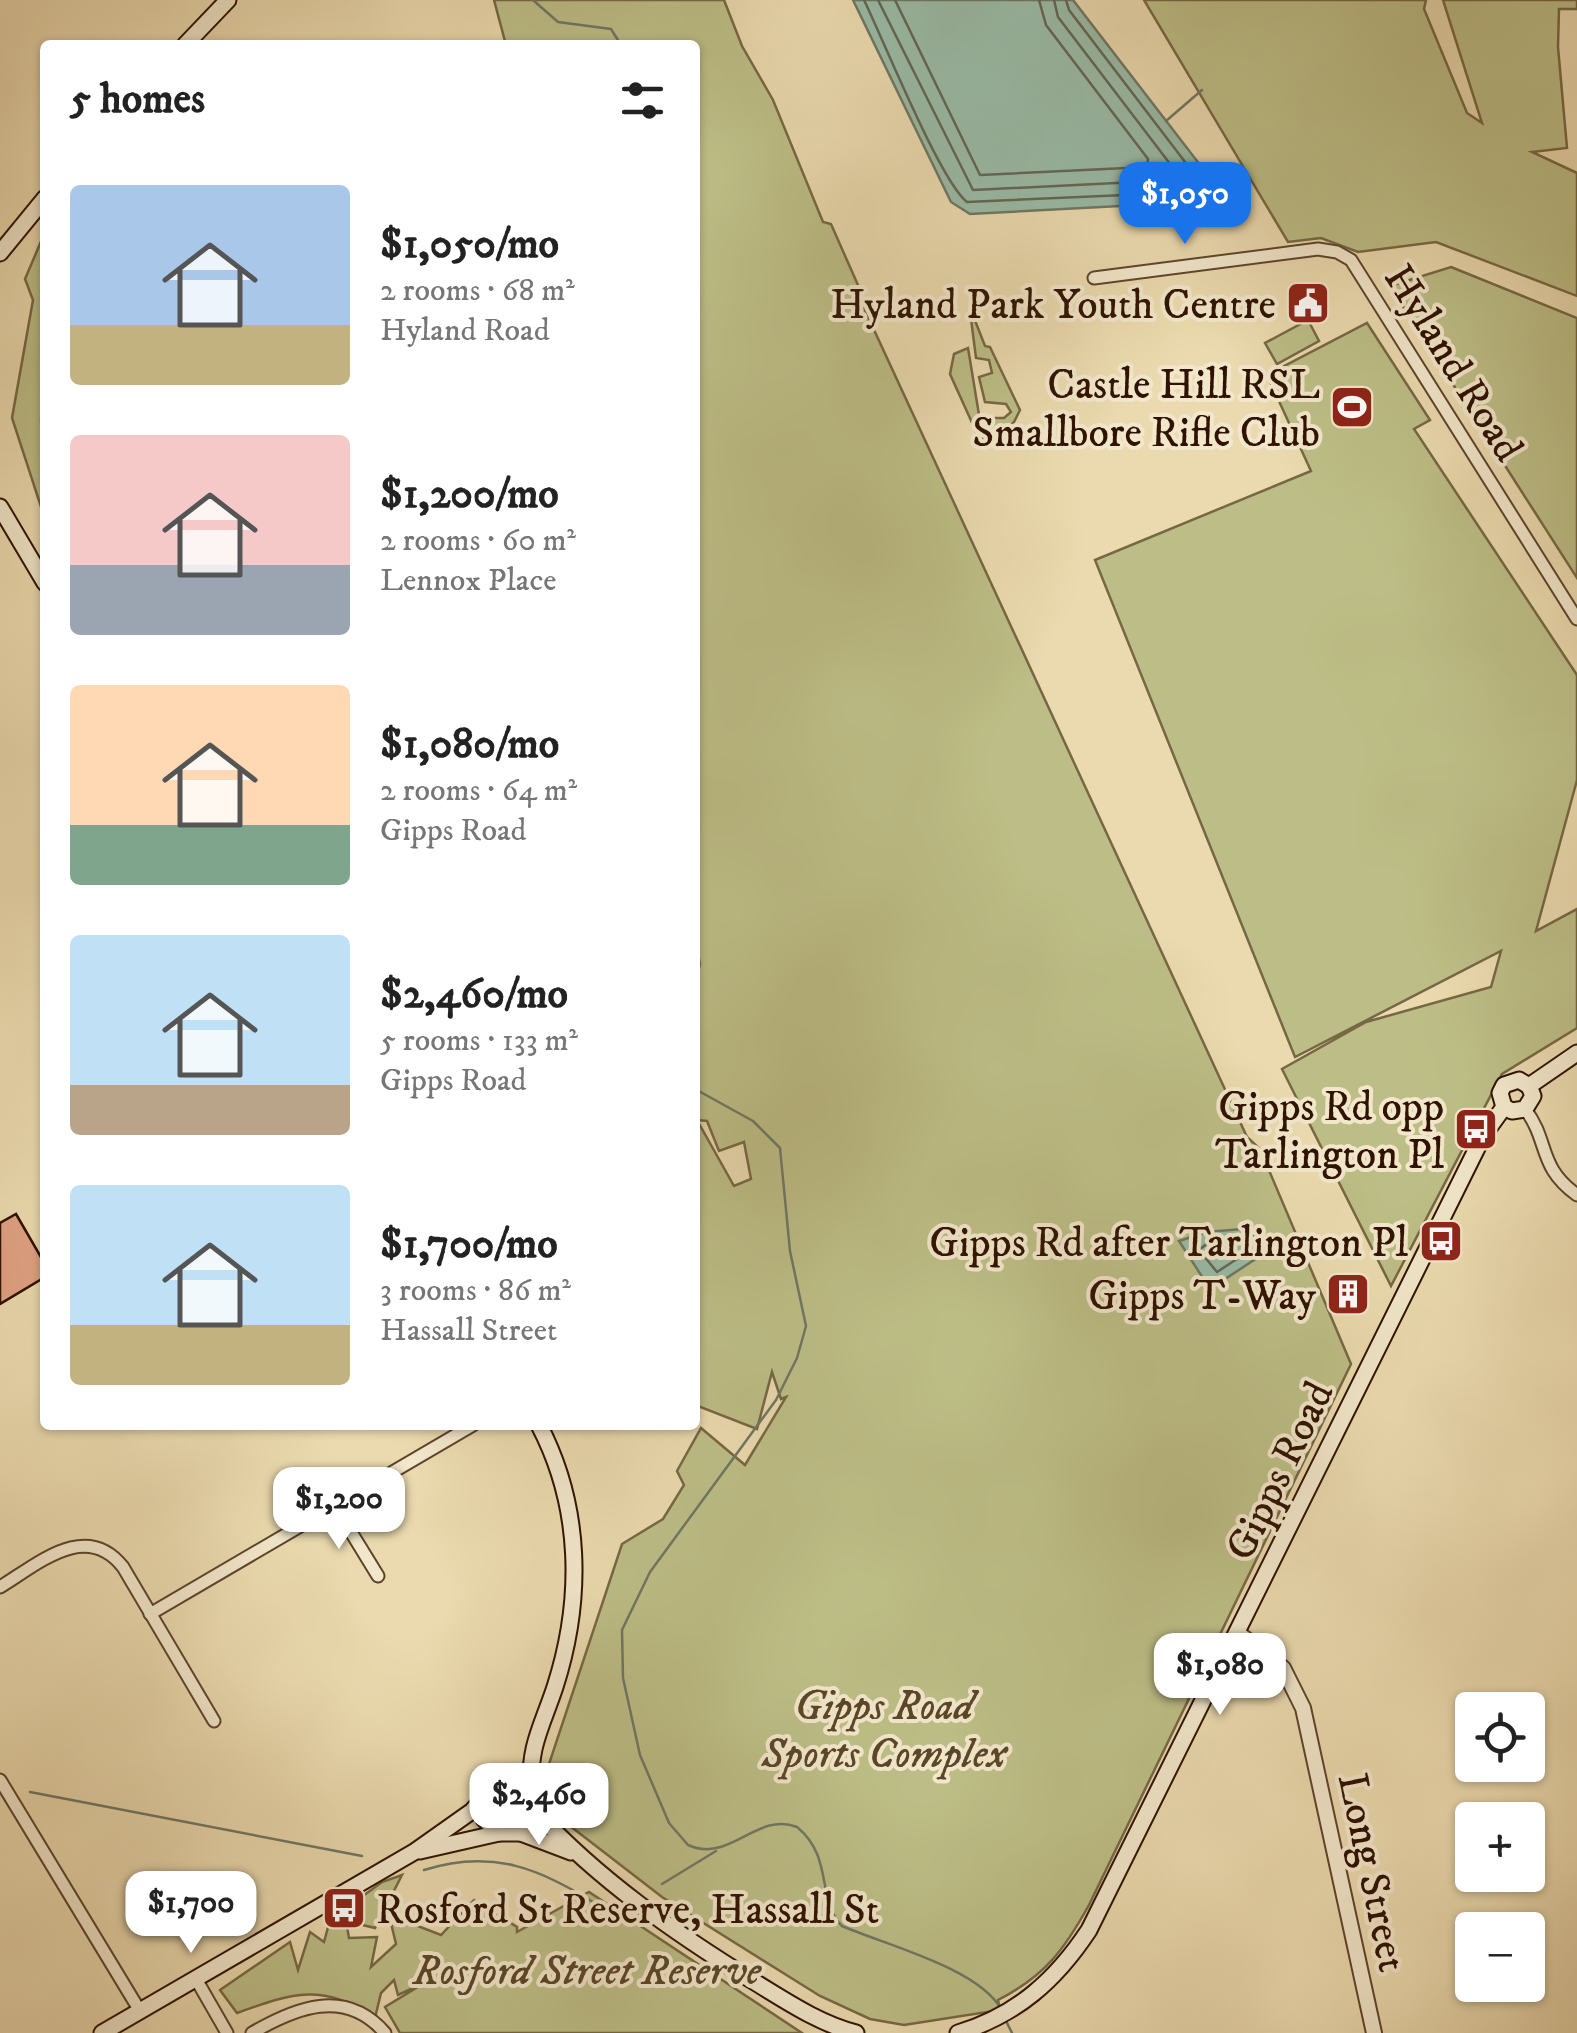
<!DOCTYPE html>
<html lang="en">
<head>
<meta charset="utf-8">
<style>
  body { margin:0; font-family:"IM FELL DW Pica",serif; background:#f6f6f6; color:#222; height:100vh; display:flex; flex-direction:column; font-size:38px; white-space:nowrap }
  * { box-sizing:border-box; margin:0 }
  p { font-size:32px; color:#767676 }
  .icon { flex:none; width:55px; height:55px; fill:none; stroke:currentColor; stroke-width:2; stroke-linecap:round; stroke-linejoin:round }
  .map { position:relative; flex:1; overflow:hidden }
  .sheet { position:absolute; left:40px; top:40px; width:660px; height:1390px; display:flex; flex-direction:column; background:#fff; border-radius:10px; box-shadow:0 2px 8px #0004 }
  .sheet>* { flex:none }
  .buttons { position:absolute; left:1455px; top:1692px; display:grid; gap:20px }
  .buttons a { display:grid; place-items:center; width:90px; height:90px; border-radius:10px; background:#fff; box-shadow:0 2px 8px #0004; font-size:50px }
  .price { position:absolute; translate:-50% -85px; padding:0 22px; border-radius:20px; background:#fff; color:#222; font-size:32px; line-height:65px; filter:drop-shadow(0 2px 5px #0008) }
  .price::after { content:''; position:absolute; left:50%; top:60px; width:30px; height:22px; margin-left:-15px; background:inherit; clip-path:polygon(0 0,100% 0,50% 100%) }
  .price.current { background:#1a73e8; color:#fff }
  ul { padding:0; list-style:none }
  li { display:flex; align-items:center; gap:30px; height:250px; padding:0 30px }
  li span { display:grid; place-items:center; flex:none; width:280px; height:200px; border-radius:10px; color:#555 }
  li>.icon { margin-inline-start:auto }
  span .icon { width:120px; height:120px; fill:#fffc; stroke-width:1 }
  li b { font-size:42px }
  h2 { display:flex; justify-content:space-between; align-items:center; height:120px; padding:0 30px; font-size:42px }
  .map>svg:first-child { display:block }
</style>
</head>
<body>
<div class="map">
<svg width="1577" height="2033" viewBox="0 0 1577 2033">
  <rect width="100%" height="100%" fill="#ebdaaf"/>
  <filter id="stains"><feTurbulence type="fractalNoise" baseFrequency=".002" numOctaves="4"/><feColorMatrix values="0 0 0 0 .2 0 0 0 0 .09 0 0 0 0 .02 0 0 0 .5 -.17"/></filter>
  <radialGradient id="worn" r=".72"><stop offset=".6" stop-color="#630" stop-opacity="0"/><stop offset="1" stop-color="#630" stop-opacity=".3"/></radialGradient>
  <g fill="#bdbe87" stroke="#766844" stroke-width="2.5" fill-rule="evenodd">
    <path d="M494,0H724L742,46L773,100L823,222L831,224L861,292L857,293L1247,1137L1260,1149L1351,1364L1089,1905C1064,1950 1045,1976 998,2000L1000,2010L904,2025L870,2019L820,1996L662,1897L552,1812L546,1773L622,1544L663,1519L684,1485L677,1471L701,1428L745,1465L786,1397L781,1399L772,1372L757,1429L695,1405V45H506ZM697,1120L707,1121L719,1151L744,1142L751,1179L734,1186Z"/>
    <polygon points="1144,0 1426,0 1424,9 1467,113 1482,123 1443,0 1577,0 1577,9 1559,9 1558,47 1567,148 1532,152 1577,173 1577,296 1436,242 1358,252 1321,238 1288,242"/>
    <polygon points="45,232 45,390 41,418 45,519 12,418 33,300 25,279"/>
    <polygon points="1451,267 1577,318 1577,578 1390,286"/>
    <polygon points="974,318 985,346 990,347 1020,410 1014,422 993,443 987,430 993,418 1004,418 1011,412 1006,404 985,402 979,377 992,373 989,360 976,358 971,319"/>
    <polygon points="1308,320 1319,341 1277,364 1265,343"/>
    <polygon points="1367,323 1430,420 1414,429 1577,675 1577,780 1536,931 1577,909 1577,1028 1502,1074 1391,1286 1282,1069 1366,1022 1491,987 1501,951 1295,1057 1095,560 1311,471 1267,375"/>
    <polygon points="968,348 982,433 983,447 950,374 954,354"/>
    <path d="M402,1875L375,1928L346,1921L349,1938L377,1937L371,1967L396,1944L391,1923L405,1921L441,1935L474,1900L517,1927V1932L589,1892L802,2033H400L385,2007L426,1982L398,1995L394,1980L381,1993L375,2018C322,1983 295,1992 237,2013L220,1990L290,1942L298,1970L310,1932L324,1942L330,1920L382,1882Z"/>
  </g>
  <g fill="#99bba7" stroke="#6f7764" stroke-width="2.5">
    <path d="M853,0H1073L1204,170C1209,185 1210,193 1196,202L970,214L951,202Z"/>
    <polygon points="1242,1229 1267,1244 1260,1256 1210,1289 1179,1241 1207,1232"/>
  </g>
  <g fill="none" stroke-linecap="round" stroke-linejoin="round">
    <g stroke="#646654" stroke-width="2.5">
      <path d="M864,0C883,39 940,181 967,202L1194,192L1198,185L1195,175L1069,10L1066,0"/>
      <polyline points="878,0 973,190 1176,180 1177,173 1058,17 1054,0"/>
      <polyline points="895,0 980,175 1147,167 1148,159 1046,25 1039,0"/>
      <polygon points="1239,1239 1248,1245 1249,1251 1217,1272 1199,1250 1209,1242"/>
    </g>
    <g stroke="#6f7764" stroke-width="2.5">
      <polyline points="533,0 558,22 611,29 621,45"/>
      <polyline points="1166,121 1202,90"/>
      <polyline points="695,937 700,964 695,984"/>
      <path d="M695,1089L753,1121L780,1148L790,1251L806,1326L797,1358L776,1400L650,1572L622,1630L623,1678L640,1755L669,1823L688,1845C729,1864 757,1811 797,1827C834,1857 816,1900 842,1926C886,1945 978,1968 1001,2009"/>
      <polyline points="30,1792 362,1856"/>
      <path d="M424,1870C492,1848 542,1869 599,1906"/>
      <polyline points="662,1884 716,1851"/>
      <polyline points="1006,2021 1012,2033"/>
    </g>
  </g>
  <polygon fill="#e0a283" stroke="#2f1200" stroke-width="2.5" points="16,1214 45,1264 45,1277 0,1304 0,1223"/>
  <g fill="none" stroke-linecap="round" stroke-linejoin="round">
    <g stroke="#5e442c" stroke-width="15">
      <g id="minor">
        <polyline points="1094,278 1318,249 1337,252 1351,260 1577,619"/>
        <path d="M1525,1109C1550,1142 1537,1166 1577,1195"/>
        <polyline points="335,1506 378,1576"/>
        <path d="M0,1587C38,1564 86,1520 123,1567L214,1721"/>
        <polyline points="150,1614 473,1425"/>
        <polyline points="0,1780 140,2011"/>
        <polyline points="196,1979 227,2033"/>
        <path d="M252,2033C295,2008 345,1987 385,2033"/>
      </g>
    </g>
    <g stroke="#5e442c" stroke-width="18">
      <polyline id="tertiary" points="1238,1633 1283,1668 1303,1708 1374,2033"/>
    </g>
    <g stroke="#2f1200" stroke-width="19">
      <g id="secondary">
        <polyline points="185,45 228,0"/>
        <polyline points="0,253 45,198"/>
        <polyline points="0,507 45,583"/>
        <polyline points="1529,1086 1577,1053"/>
        <polyline points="1504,1107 1500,1093 1504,1085 1519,1080 1529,1086"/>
        <polyline points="1504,1107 1512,1111 1525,1109 1533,1096 1529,1086"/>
        <path d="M531,1791C529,1745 541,1729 555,1687C583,1600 582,1507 539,1425"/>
        <path d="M536,1812C599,1880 675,1933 753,1981C786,2001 818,2023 856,2033"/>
        <polyline points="521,1833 571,1852"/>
        <polyline points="420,1851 499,1833"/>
        <path d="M102,2033L414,1852L472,1811L496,1784L518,1782C540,1795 543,1817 521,1833H499L484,1819V1798"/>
        <path d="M958,2033C1017,2015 1056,1980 1089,1930L1483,1136L1504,1107"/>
      </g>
    </g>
    <use href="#minor" stroke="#f2e7cb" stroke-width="11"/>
    <use href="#tertiary" stroke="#f2e7cb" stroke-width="14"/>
    <use href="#secondary" stroke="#f2e7cb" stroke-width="15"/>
  </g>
  <defs>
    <g id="civic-square" transform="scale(2.25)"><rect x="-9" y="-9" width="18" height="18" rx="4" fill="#8f2418" stroke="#f2e7cb"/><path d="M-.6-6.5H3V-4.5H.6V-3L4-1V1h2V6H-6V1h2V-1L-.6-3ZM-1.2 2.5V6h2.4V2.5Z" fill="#fff"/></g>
    <g id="stadium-square" transform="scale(2.25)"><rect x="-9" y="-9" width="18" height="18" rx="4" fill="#8f2418" stroke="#f2e7cb"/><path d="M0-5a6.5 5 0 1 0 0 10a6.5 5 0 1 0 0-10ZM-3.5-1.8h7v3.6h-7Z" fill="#fff"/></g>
    <g id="bus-square" transform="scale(2.25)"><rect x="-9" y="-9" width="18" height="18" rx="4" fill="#8f2418" stroke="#f2e7cb"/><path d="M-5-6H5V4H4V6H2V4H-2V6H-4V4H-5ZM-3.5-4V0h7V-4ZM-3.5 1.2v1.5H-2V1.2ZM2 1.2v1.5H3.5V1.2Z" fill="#fff"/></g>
    <g id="building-square" transform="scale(2.25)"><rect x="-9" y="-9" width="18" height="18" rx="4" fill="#8f2418" stroke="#f2e7cb"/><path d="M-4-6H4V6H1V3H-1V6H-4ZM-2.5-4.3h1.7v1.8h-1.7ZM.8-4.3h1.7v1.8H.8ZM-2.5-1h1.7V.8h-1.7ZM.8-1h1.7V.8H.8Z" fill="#fff"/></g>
  </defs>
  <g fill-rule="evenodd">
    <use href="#civic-square" x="1308" y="303"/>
    <use href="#stadium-square" x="1352" y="407"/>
    <use href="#bus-square" x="1476" y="1129"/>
    <use href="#bus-square" x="1441" y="1241"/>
    <use href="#building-square" x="1348" y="1294"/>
    <use href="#bus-square" x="344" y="1908"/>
  </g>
  <g text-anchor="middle" stroke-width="8" stroke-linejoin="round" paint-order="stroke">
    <g font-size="42" fill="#2f1200" stroke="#f2e7cb" text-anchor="end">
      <text x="1276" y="318">Hyland Park Youth Centre</text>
      <text x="1320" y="398">Castle Hill RSL<tspan x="1320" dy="48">Smallbore Rifle Club</tspan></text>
      <text x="1444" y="1120">Gipps Rd opp<tspan x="1444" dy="48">Tarlington Pl</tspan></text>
      <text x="1408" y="1256">Gipps Rd after Tarlington Pl</text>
      <text x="1316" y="1309">Gipps T-Way</text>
      <text x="376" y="1923" text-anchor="start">Rosford St Reserve, Hassall St</text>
    </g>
    <g font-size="42" fill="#2f1200" stroke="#f2e7cb">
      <text transform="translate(1455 362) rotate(58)" y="15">Hyland Road</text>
      <text transform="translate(1278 1470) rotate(-64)" y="15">Gipps Road</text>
      <text transform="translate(1374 1872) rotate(78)" y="15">Long Street</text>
    </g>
    <g font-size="42" font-style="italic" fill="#5a4628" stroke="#f2e7cb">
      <text x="884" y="1719">Gipps Road<tspan x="884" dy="48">Sports Complex</tspan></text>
      <text x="587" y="1984">Rosford Street Reserve</text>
    </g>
  </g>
  <rect width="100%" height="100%" filter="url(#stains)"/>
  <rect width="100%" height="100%" fill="url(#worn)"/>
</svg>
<div class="buttons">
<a><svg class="icon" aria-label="locate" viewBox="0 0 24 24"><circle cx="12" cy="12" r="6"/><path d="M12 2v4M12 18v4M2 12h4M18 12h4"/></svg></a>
<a>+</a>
<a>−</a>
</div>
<b class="price current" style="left:1185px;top:247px">$1,050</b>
<b class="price" style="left:339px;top:1552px">$1,200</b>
<b class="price" style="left:1220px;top:1718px">$1,080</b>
<b class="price" style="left:539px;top:1848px">$2,460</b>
<b class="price" style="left:191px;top:1956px">$1,700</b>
<section class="sheet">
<h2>5 homes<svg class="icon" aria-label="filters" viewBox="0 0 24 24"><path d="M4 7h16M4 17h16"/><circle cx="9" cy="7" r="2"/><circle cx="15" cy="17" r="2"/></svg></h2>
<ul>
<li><span style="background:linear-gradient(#a9c7e8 70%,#c2b280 0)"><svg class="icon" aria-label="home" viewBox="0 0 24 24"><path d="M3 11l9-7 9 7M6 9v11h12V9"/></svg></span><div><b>$1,050/mo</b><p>2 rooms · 68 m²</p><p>Hyland Road</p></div></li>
<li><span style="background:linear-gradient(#f6c9c9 65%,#9aa5b1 0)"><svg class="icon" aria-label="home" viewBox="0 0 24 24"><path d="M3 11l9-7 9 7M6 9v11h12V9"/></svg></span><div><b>$1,200/mo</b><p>2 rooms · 60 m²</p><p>Lennox Place</p></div></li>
<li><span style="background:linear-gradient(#ffd9b3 70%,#7fa58c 0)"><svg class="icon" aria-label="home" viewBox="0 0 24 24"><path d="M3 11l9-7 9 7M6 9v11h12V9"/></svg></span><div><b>$1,080/mo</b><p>2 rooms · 64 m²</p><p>Gipps Road</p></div></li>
<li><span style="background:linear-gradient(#bfe0f5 75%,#b9a48a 0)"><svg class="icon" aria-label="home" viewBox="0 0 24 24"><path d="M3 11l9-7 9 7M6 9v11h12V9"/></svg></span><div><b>$2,460/mo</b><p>5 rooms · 133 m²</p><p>Gipps Road</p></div></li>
<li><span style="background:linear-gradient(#bfe0f5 70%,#c2b280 0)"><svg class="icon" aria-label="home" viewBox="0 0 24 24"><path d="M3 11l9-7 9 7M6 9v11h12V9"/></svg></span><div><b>$1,700/mo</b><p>3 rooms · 86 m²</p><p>Hassall Street</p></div></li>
</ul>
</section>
</div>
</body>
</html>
